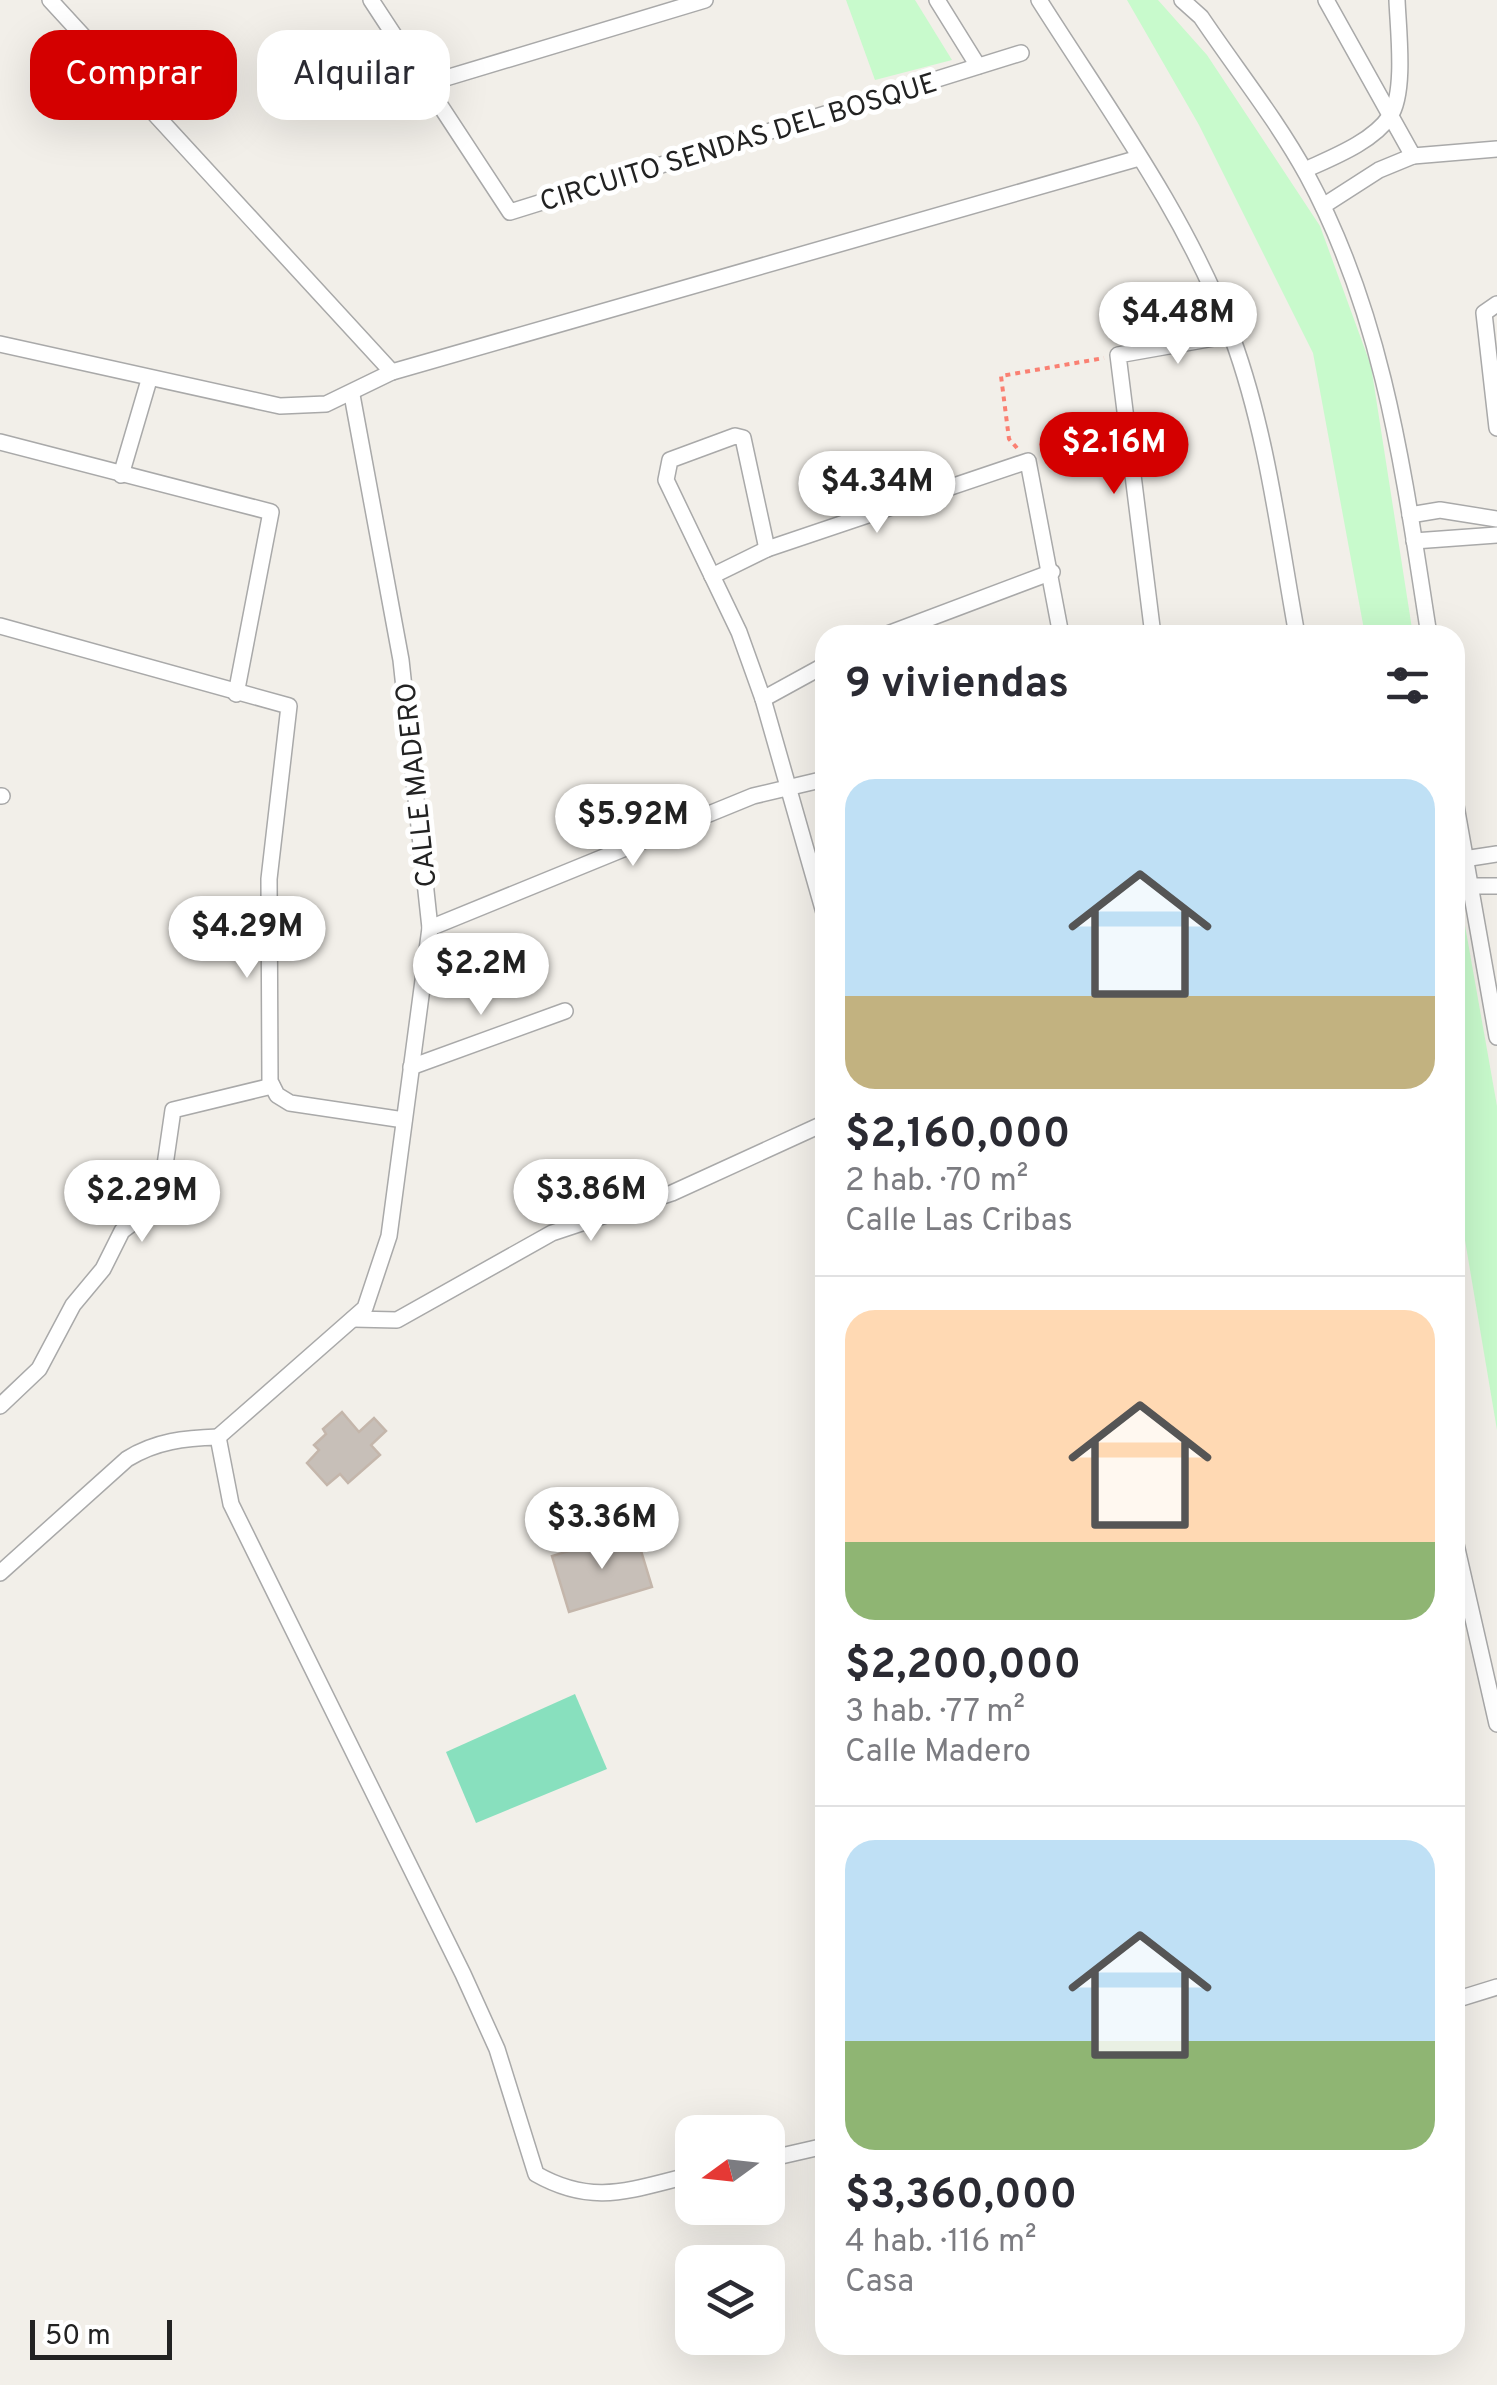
<!DOCTYPE html>
<html lang="es">
<head>
<meta charset="utf-8">
<style>
  body { margin:0; font-family:Overpass,sans-serif; background:#f7f7f7; color:#2b2b33; height:100vh; display:flex; flex-direction:column; font-size:38px; white-space:nowrap }
  * { box-sizing:border-box; margin:0 }
  p { font-size:32px; color:#7c7c81 }
  .icon { flex:none; width:55px; height:55px; fill:none; stroke:currentColor; stroke-width:2; stroke-linecap:round; stroke-linejoin:round }
  .map { position:relative; flex:1; overflow:hidden }
  .sheet { position:absolute; left:815px; top:625px; width:650px; height:1730px; display:flex; flex-direction:column; background:#fff; border-radius:30px; box-shadow:0 10px 40px #0002 }
  .sheet>* { flex:none }
  .top-card { position:absolute; left:30px; top:30px; width:635px; height:90px; display:flex; gap:20px }
  .needle { width:65px; rotate:255deg }
  .fabs { position:absolute; left:675px; top:2115px; display:grid; gap:20px }
  .fabs a { display:grid; place-items:center; width:110px; height:110px; border-radius:20px; background:#fff; box-shadow:0 10px 40px #0002; font-size:50px }
  .scale { position:absolute; left:30px; bottom:25px; width:142px; box-sizing:border-box; padding-left:10px; border:5px solid #222; border-top:0; font-size:28px; line-height:35px; white-space:nowrap; color:#222; -webkit-text-stroke:8px #fff; paint-order:stroke }
  .price { position:absolute; translate:-50% -85px; padding:0 22px; border-radius:35px; background:#fff; color:#222; font-size:32px; line-height:65px; filter:drop-shadow(0 2px 5px #0008) }
  .price::after { content:''; position:absolute; left:50%; top:60px; width:30px; height:22px; margin-left:-15px; background:inherit; clip-path:polygon(0 0,100% 0,50% 100%) }
  .price.current { background:#d40000; color:#fff }
  ul { padding:0; list-style:none }
  li { display:grid; align-content:center; gap:20px; height:530px; padding:0 30px }
  li+li { border-top:2px solid #e1e1e2 }
  li span { display:grid; place-items:center; height:310px; border-radius:30px; color:#555 }
  li>.icon { margin-inline-start:auto }
  span .icon { width:180px; height:180px; fill:#fffc; stroke-width:1 }
  li b { font-size:42px }
  h2 { display:flex; justify-content:space-between; align-items:center; height:120px; padding:0 30px; font-size:42px }
  .chip { padding:0 35px; border-radius:30px; background:#fff; box-shadow:0 10px 40px #0002; font-size:35px; line-height:90px }
  .chip.current { background:#d40000; color:#fff }
  .map>svg:first-child { display:block }
</style>
</head>
<body>
<div class="map">
<svg width="1497" height="2385" viewBox="0 0 1497 2385">
  <rect width="100%" height="100%" fill="#f2efe9"/>
  <g fill="#c8facc">
    <polygon points="846,0 915,0 952,60 875,80"/>
    <polygon points="1127,0 1158,0 1207,55 1320,226 1371,366 1413,635 1365,635 1313,353 1199,125"/>
    <polygon points="1455,869 1497,1106 1497,1430 1455,1181"/>
  </g>
  <polygon fill="#88e0be" points="575,1694 607,1769 476,1823 446,1752"/>
  <g fill="#c7bfb8" stroke="#c4b6ab" stroke-width="2.5">
    <polygon points="342,1412 359,1432 374,1418 386,1431 371,1445 380,1455 348,1483 340,1474 327,1485 307,1463 319,1450 314,1445 326,1434 323,1429"/>
    <polygon points="635,1531 652,1587 569,1612 552,1556"/>
  </g>
  <g fill="none" stroke-linecap="round" stroke-linejoin="round">
    <g stroke="#a9a9a9" stroke-width="18">
      <g id="minor">
        <polyline points="50,0 392,372"/>
        <polyline points="371,0 510,212 1021,53"/>
        <polyline points="937,0 978,66"/>
        <path d="M1039,0C1108,109 1187,216 1232,337C1267,432 1279,536 1297,635"/>
        <path d="M1182,0L1201,17C1236,69 1277,120 1307,175C1385,319 1404,476 1429,635"/>
        <polyline points="1326,0 1413,156 1497,149"/>
        <polyline points="426,84 705,0"/>
        <path d="M1305,170C1331,158 1373,142 1390,116C1406,93 1398,28 1397,0"/>
        <polyline points="1323,206 1379,170 1413,156"/>
        <polyline points="1497,304 1484,313 1497,428"/>
        <polyline points="0,344 280,406 326,404 392,372 1139,158"/>
        <polyline points="0,442 271,512 236,694"/>
        <polyline points="121,475 149,380"/>
        <polyline points="1410,515 1440,510 1497,519"/>
        <polyline points="1414,541 1497,535"/>
        <polyline points="767,549 743,438 735,436 670,460 666,480 739,632 763,699 825,916"/>
        <polyline points="712,576 767,549 1028,461 1061,635"/>
        <polyline points="0,626 289,706 269,879 270,1081 277,1095 290,1103 404,1120"/>
        <polyline points="885,635 1052,572"/>
        <polyline points="1153,635 1118,355 1231,335"/>
        <polyline points="763,699 825,665"/>
        <polyline points="0,796 2,796"/>
        <polyline points="1455,800 1497,1037"/>
        <polyline points="1464,859 1497,854"/>
        <polyline points="1468,886 1497,886"/>
        <polyline points="430,928 753,796 825,779"/>
        <polyline points="411,1067 565,1011"/>
        <polyline points="353,1319 397,1320 552,1233 672,1193 825,1123"/>
        <polyline points="0,1406 39,1369 73,1305 103,1269 122,1231 147,1212 164,1172 173,1110 272,1086"/>
        <polyline points="218,1437 365,1308 389,1236 430,928 401,660 352,395"/>
        <polyline points="1455,1540 1497,1724"/>
        <path d="M0,1573L127,1459C156,1441 185,1438 218,1437L231,1504L463,1974L497,2049L536,2174C594,2207 632,2189 692,2175"/>
        <polyline points="1455,2000 1497,1987"/>
        <polyline points="768,2159 825,2146"/>
      </g>
    </g>
    <polyline stroke="#fa8072" stroke-width="4" stroke-dasharray="5 5" stroke-linecap="butt" points="1017,448 1009,439 1001,376 1104,358"/>
    <use href="#minor" stroke="#fff" stroke-width="15"/>
  </g>
  <g text-anchor="middle" stroke-width="10" stroke-linejoin="round" paint-order="stroke">
    <g font-size="28" fill="#222" stroke="#fff">
      <text transform="translate(738 141) rotate(-17)" y="10">CIRCUITO SENDAS DEL BOSQUE</text>
      <text transform="translate(415 785) rotate(-96)" y="10">CALLE MADERO</text>
    </g>
  </g>
</svg>
<div class="fabs">
<a><svg class="needle" viewBox="-14 -14 28 28"><path d="M0-13l5 13h-10z" fill="#e53935"/><path d="M0 13l5-13h-10z" fill="#7c7c81"/></svg></a>
<a><svg class="icon" aria-label="layers" viewBox="0 0 24 24"><path d="M12 4l9 5-9 5-9-5zM3 14l9 5 9-5"/></svg></a>
</div>
<div class="scale">50 m</div>
<b class="price" style="left:1178px;top:367px">$4.48M</b>
<b class="price current" style="left:1114px;top:497px">$2.16M</b>
<b class="price" style="left:877px;top:536px">$4.34M</b>
<b class="price" style="left:633px;top:869px">$5.92M</b>
<b class="price" style="left:247px;top:981px">$4.29M</b>
<b class="price" style="left:481px;top:1018px">$2.2M</b>
<b class="price" style="left:591px;top:1244px">$3.86M</b>
<b class="price" style="left:142px;top:1245px">$2.29M</b>
<b class="price" style="left:602px;top:1572px">$3.36M</b>
<div class="top-card">
<a class="chip current">Comprar</a>
<a class="chip">Alquilar</a>
</div>
<section class="sheet">
<h2>9 viviendas<svg class="icon" aria-label="filters" viewBox="0 0 24 24"><path d="M4 7h16M4 17h16"/><circle cx="9" cy="7" r="2"/><circle cx="15" cy="17" r="2"/></svg></h2>
<ul>
<li><span style="background:linear-gradient(#bfe0f5 70%,#c2b280 0)"><svg class="icon" aria-label="home" viewBox="0 0 24 24"><path d="M3 11l9-7 9 7M6 9v11h12V9"/></svg></span><div><b>$2,160,000</b><p>2 hab. · 70 m²</p><p>Calle Las Cribas</p></div></li>
<li><span style="background:linear-gradient(#ffd9b3 75%,#8fb573 0)"><svg class="icon" aria-label="home" viewBox="0 0 24 24"><path d="M3 11l9-7 9 7M6 9v11h12V9"/></svg></span><div><b>$2,200,000</b><p>3 hab. · 77 m²</p><p>Calle Madero</p></div></li>
<li><span style="background:linear-gradient(#bfe0f5 65%,#8fb573 0)"><svg class="icon" aria-label="home" viewBox="0 0 24 24"><path d="M3 11l9-7 9 7M6 9v11h12V9"/></svg></span><div><b>$3,360,000</b><p>4 hab. · 116 m²</p><p>Casa</p></div></li>
</ul>
</section>
</div>
</body>
</html>
